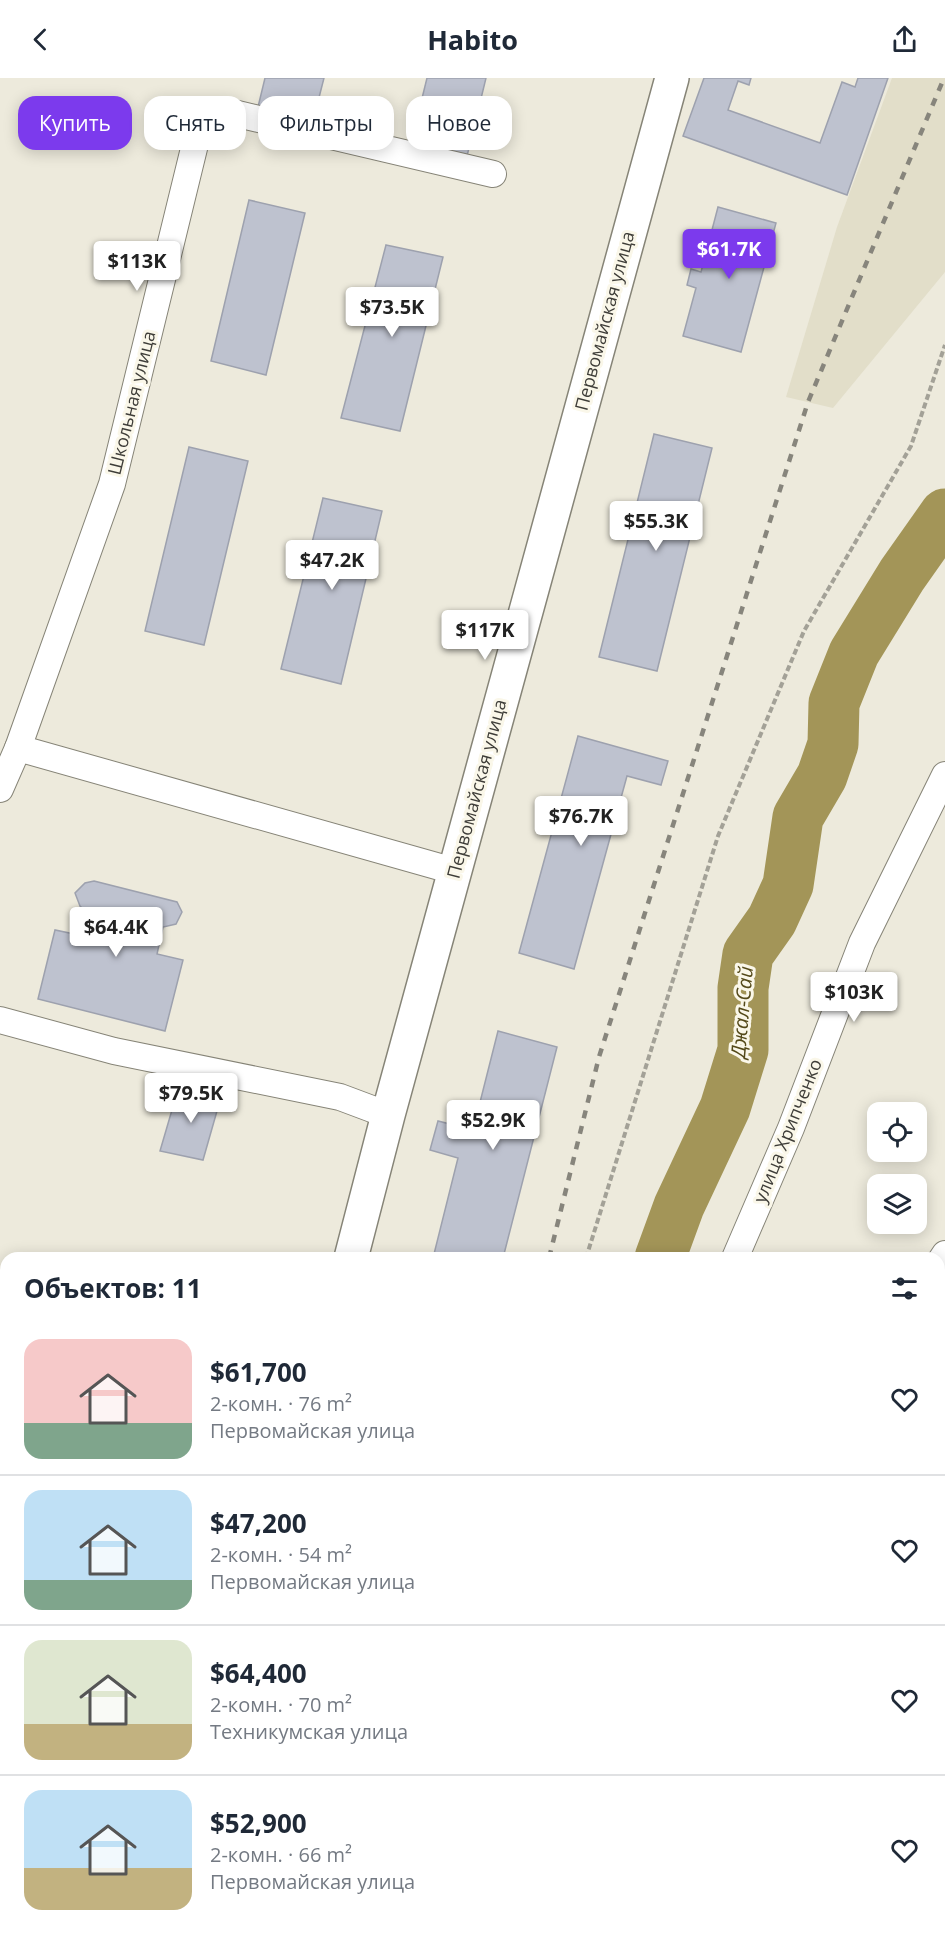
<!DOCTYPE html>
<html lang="ru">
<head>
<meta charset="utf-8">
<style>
  body { margin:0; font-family:"Open Sans",sans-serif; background:#f6f6f7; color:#1f2937; height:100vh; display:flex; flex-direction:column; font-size:22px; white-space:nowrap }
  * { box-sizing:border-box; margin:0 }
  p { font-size:20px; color:#747a83 }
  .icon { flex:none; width:33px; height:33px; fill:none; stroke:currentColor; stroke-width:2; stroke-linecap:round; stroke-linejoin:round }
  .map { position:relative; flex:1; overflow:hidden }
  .details { position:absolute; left:0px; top:1174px; width:945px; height:686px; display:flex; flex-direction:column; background:#fff; border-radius:18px 18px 0 0; box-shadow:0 3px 15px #0003 }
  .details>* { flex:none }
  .top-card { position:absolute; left:18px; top:18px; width:600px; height:54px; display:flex; gap:12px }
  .fabs { position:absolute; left:867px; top:1024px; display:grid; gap:12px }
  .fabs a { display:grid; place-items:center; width:60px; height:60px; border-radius:12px; background:#fff; box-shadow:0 3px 15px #0003; font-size:30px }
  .price { position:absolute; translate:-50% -51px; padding:0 14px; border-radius:6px; background:#fff; color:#222; font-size:20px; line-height:39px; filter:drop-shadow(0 2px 3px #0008) }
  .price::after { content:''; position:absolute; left:50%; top:36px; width:18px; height:14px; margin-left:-9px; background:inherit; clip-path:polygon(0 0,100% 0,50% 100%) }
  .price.active { background:#7c3aed; color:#fff }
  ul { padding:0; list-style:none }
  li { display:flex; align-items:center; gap:18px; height:150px; padding:0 24px }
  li+li { border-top:2px solid #e0e1e3 }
  li span { display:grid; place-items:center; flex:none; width:168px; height:120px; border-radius:18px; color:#555 }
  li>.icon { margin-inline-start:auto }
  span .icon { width:72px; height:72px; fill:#fffc; stroke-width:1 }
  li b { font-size:26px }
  h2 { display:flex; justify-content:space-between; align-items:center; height:72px; padding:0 24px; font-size:26px }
  .pill { padding:0 21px; border-radius:18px; background:#fff; box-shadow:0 3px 15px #0003; font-size:21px; line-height:54px }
  .pill.active { background:#7c3aed; color:#fff }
  header { display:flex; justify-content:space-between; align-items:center; height:78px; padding:0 24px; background:#fff; font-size:27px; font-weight:700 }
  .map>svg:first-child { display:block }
</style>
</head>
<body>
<header><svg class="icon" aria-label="back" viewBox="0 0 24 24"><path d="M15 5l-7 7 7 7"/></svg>Habito<svg class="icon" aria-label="share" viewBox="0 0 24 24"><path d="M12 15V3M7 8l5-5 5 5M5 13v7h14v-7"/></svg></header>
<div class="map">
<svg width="945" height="1859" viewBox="0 0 945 1859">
  <rect width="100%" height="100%" fill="#edeadc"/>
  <polygon fill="#e2dec9" points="892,0 945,0 945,194 833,330 786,319 837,149"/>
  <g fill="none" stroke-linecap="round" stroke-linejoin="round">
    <g stroke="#a39558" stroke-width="51">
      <polyline points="660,1180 679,1128 725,1030 743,972 743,910 748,876 772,842 788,807 798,739 822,698 833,666 834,625 854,575 902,497 945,436"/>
      <polyline points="513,1859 513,1854"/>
    </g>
  </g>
  <g fill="#bec2cf" stroke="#9da1ae" stroke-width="1.5">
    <polygon points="265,0 324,0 313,43 258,29"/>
    <polygon points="427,0 486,0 467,78 411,65"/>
    <polygon points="704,0 751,0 749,7 738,3 728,32 820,65 842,4 855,9 858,0 888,0 847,117 683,58"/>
    <polygon points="249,122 305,135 266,297 211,283"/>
    <polygon points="718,129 776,145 741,274 683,258 696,210 687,207 691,191 701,194"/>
    <polygon points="386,167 443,179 400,353 341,340"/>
    <polygon points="654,356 712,370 657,593 599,579"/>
    <polygon points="189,369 248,383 204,567 145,553"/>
    <polygon points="323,420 382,433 341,606 281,591"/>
    <polygon points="578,658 668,683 661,707 627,698 574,891 519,875"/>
    <polygon points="94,803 177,824 182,834 176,846 163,849 157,876 183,882 165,953 38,921 55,852 79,857 85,833 80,828 75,815 85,805"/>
    <polygon points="498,953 557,969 503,1180 433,1180 458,1080 430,1072 438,1043 473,1052"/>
    <polygon points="179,1008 221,1019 203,1082 160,1073"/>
    <polygon points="0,1239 6,1241 6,1415 0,1414"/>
  </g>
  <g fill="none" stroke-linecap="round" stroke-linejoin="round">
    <g stroke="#868477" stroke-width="15">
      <polyline id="lane" points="0,1552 6,1553"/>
    </g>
    <g stroke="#868477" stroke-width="28">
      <g id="street">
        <polyline points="18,670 454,793"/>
        <polyline points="0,711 18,670 112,406 198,54 211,38 229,34 493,96"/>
        <polyline points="0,942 114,973 340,1019 388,1037"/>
        <polyline points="735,1180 791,1050 862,865 945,697"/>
        <polyline points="939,1185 945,1176"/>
        <polyline points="0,1478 6,1480"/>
        <polyline points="582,1859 583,1854"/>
      </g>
    </g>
    <g stroke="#868477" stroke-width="36">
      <g id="secondary">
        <polyline points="351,1180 388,1037 672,0"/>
        <polyline points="177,1859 179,1854"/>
      </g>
    </g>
    <g stroke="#a3a197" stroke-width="4" stroke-dasharray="6 3" stroke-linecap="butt">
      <polyline points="586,1180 718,758 804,553 911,368 945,267"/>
      <polyline points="939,1671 945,1672"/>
      <polyline points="398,1859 399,1854"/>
      <polyline points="433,1859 433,1854"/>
    </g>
    <use href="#lane" stroke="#fff" stroke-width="12"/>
    <use href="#street" stroke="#fff" stroke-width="26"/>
    <use href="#secondary" stroke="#fff" stroke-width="33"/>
    <g stroke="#87857c" stroke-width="4.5" stroke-dasharray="8 8" stroke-linecap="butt">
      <polyline points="549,1180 599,979 808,324 944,0"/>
      <polyline points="409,1859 409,1854"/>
    </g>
  </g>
  <g text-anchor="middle" stroke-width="6" stroke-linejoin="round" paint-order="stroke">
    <g font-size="18" fill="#3e3d38" stroke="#faf7e9">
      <text transform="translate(605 243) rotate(-75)" y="6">Первомайская улица</text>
      <text transform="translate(132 325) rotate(-76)" y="6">Школьная улица</text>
      <text transform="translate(477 711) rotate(-75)" y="6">Первомайская улица</text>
      <text transform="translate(788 1053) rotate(-68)" y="6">улица Хрипченко</text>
    </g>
    <g font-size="20" font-style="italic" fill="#544919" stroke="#faf7e9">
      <text transform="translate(742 934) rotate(-85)" y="7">Джал-Сай</text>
    </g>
  </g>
</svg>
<div class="fabs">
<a><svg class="icon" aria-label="locate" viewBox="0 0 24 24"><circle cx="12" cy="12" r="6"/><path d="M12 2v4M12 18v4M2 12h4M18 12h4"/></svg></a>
<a><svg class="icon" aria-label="layers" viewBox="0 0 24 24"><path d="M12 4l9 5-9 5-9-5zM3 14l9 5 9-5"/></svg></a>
</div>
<b class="price active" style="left:729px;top:202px">$61.7K</b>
<b class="price" style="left:137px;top:214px">$113K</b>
<b class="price" style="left:392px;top:260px">$73.5K</b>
<b class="price" style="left:656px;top:474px">$55.3K</b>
<b class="price" style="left:332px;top:513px">$47.2K</b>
<b class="price" style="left:485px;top:583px">$117K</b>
<b class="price" style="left:581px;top:769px">$76.7K</b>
<b class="price" style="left:116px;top:880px">$64.4K</b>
<b class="price" style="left:854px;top:945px">$103K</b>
<b class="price" style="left:191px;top:1046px">$79.5K</b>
<b class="price" style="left:493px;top:1073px">$52.9K</b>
<div class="top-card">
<a class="pill active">Купить</a>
<a class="pill">Снять</a>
<a class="pill">Фильтры</a>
<a class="pill">Новое</a>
</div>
<section class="details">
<h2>Объектов: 11<svg class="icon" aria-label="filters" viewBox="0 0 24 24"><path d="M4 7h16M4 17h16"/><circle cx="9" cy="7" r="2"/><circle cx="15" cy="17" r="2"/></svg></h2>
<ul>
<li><span style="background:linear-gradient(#f6c9c9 70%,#7fa58c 0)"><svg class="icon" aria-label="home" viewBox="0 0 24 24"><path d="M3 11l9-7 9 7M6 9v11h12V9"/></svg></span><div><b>$61,700</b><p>2-комн. · 76 m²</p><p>Первомайская улица</p></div><svg class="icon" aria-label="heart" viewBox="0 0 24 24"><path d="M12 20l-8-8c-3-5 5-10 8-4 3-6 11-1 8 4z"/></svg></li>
<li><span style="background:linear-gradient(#bfe0f5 75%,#7fa58c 0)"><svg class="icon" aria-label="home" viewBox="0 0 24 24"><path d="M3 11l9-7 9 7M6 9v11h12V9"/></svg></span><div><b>$47,200</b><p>2-комн. · 54 m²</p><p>Первомайская улица</p></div><svg class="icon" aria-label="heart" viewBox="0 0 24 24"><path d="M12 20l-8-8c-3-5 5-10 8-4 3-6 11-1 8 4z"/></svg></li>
<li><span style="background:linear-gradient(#dfe7d0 70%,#c2b280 0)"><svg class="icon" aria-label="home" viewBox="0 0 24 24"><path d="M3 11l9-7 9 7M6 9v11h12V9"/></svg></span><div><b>$64,400</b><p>2-комн. · 70 m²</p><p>Техникумская улица</p></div><svg class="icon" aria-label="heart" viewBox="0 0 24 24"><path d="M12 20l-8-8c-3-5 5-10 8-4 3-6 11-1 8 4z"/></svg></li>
<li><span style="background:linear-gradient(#bfe0f5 65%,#c2b280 0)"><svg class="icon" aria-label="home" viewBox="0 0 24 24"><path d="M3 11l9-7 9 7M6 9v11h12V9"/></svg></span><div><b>$52,900</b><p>2-комн. · 66 m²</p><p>Первомайская улица</p></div><svg class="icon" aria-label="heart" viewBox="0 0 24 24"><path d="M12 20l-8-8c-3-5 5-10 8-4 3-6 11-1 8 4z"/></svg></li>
</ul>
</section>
</div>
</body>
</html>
